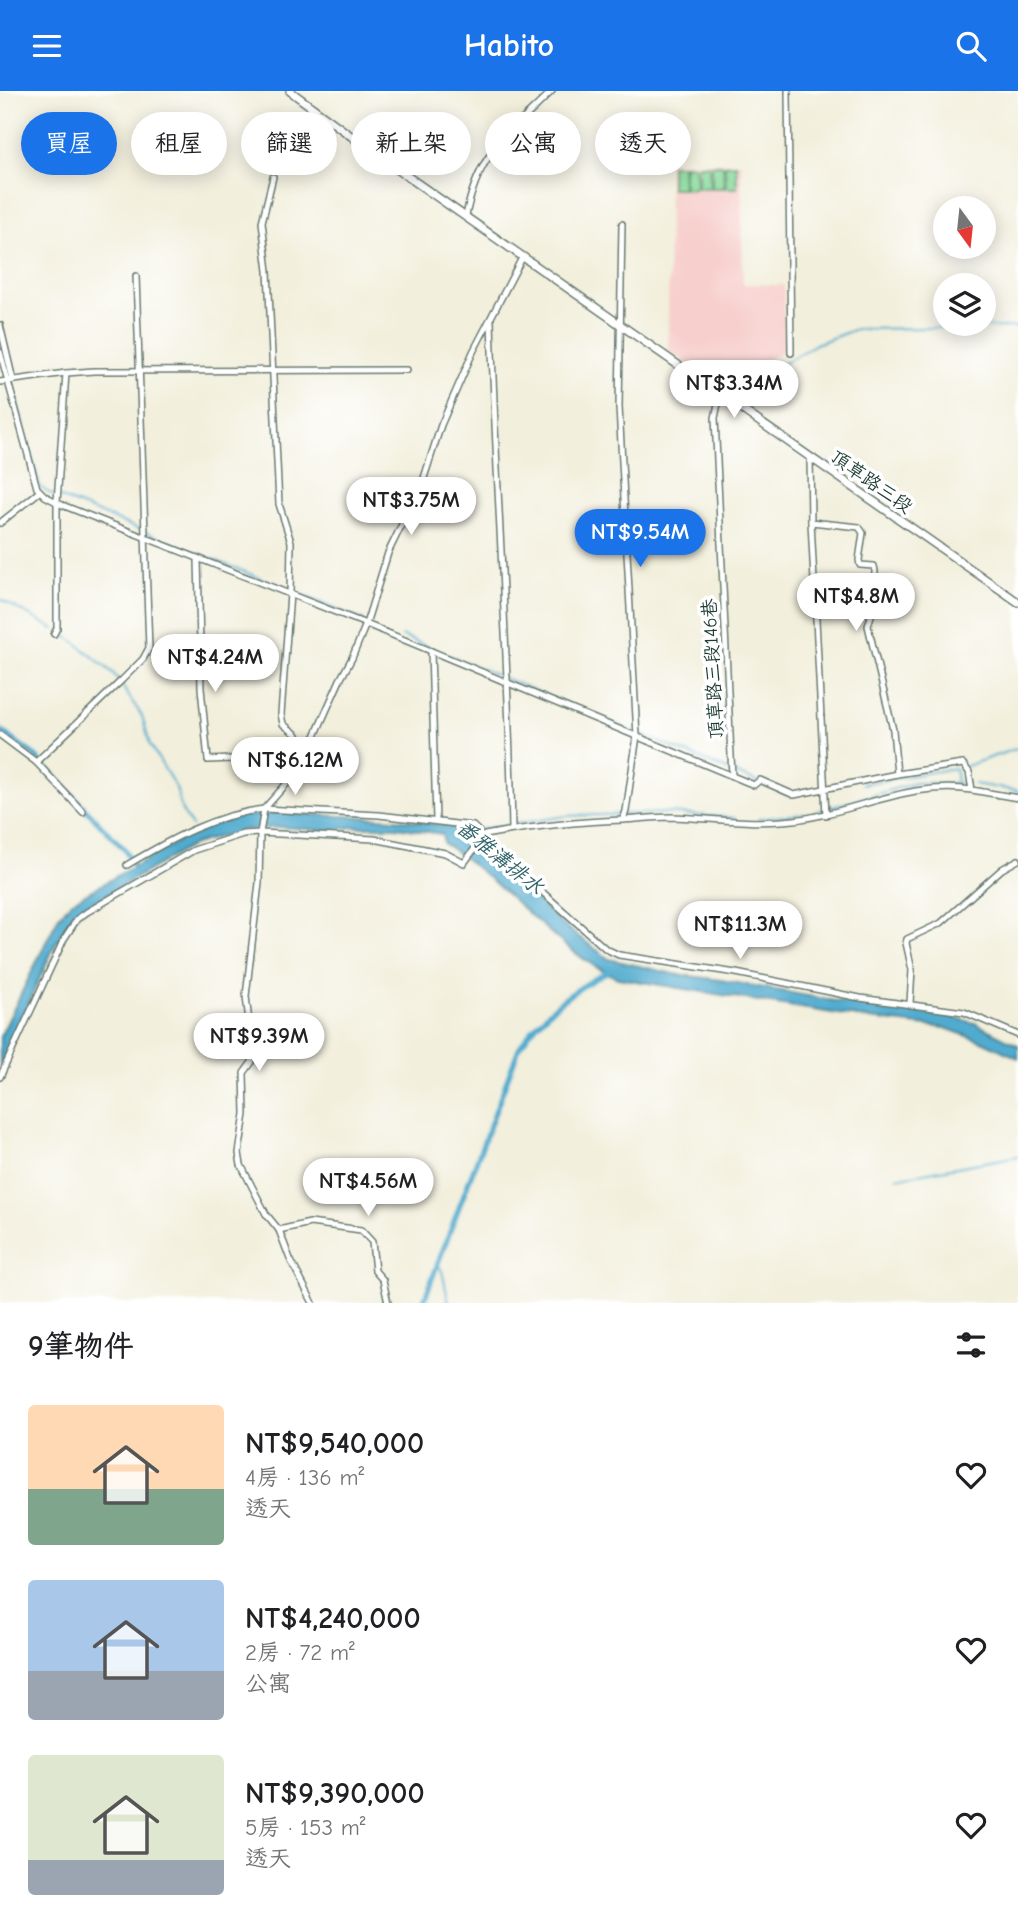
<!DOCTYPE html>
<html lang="zh-TW">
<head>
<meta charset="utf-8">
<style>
  body { margin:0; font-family:"Comic Neue","LXGW WenKai TC",sans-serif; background:#f6f6f6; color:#202124; height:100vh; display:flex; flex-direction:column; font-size:26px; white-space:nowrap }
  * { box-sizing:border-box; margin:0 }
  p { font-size:23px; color:#757577 }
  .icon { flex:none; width:38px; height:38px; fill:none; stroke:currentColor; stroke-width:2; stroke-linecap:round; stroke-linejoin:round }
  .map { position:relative; height:1212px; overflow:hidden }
  .drawer { display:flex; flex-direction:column; background:#fff; flex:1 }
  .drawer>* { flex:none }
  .hud { position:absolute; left:21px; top:21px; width:976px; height:63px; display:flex; gap:14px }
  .needle { width:46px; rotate:165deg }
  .tools { position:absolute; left:933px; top:105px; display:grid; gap:14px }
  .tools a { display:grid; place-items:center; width:63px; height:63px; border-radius:50%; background:#fff; box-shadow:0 4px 18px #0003; font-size:35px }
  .price { position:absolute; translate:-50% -60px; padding:0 16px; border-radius:24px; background:#fff; color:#222; font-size:23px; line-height:46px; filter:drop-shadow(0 2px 4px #0008) }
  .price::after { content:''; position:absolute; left:50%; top:42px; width:21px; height:16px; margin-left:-10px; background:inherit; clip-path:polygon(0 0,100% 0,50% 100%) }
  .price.selected { background:#1a73e8; color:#fff }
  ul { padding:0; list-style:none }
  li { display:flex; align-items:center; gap:21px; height:175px; padding:0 28px }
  li span { display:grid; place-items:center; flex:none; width:196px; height:140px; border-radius:7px; color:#555 }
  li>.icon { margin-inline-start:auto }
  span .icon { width:84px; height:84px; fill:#fffc; stroke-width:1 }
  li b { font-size:30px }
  h2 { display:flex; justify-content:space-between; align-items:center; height:84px; padding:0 28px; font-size:30px }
  .tag { padding:0 24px; border-radius:32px; background:#fff; box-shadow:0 4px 18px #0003; font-size:24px; line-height:63px }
  .tag.selected { background:#1a73e8; color:#fff }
  header { display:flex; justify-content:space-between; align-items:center; height:91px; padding:0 28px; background:#1a73e8; color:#fff; font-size:32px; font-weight:700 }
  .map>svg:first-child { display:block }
</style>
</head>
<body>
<header><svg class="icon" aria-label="menu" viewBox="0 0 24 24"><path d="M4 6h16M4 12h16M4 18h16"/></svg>Habito<svg class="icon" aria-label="search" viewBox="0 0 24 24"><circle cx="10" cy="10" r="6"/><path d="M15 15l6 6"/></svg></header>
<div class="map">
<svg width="1018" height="1212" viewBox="0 0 1018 1212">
  <rect width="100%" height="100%" fill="#fff"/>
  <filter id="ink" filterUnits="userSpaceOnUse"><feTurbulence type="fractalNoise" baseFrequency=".0143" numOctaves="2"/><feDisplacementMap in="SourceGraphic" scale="14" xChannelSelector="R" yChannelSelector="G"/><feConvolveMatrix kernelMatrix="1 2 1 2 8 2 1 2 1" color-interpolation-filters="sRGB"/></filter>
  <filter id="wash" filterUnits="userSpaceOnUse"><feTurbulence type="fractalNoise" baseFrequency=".00686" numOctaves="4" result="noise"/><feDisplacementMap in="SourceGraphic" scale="28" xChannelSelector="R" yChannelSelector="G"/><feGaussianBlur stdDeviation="1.57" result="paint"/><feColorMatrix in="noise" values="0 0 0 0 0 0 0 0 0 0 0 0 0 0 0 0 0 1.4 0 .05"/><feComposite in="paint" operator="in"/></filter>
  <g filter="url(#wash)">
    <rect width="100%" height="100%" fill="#f2efdc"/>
    <polygon fill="#f7d0ce" points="669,72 741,72 743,193 784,194 784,260 733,287 704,285 668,259"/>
    <g fill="#87da9b" stroke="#538c68" stroke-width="2">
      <polygon points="736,73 737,97 726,97 725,74"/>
      <polygon points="671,74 682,74 683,97 671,97"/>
      <polygon points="684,74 695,74 696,97 684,98"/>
      <polygon points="698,74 709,74 710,97 698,97"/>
      <polygon points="712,74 723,74 724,97 712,97"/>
    </g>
    <path fill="#51abcf" stroke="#387482" stroke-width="2" d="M280,722C339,726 402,724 459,738L563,834L609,868L674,883L721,889L835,910L947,925L975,932L1018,954V967L984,951L945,937L869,928L618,887C570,868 521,812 479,779C468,770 456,760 444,753L442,743L396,736H353L329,740L280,736L243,739L194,753L89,814L72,829L55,854L0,974V946L59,825L71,811L200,738L242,725Z"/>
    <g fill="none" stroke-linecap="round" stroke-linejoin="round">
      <g stroke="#51abcf" stroke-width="2">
        <polyline points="767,282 816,253 856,238 1018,236"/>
        <polyline points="12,291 40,396 49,402 287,498"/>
        <polyline points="292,500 364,530"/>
        <polyline points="0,508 54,538"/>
        <polyline points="59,541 75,551 114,583 142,625 150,654 176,697 182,720 192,736"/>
        <polyline points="402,545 730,680"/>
        <polyline points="966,675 1018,657"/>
        <polyline points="735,682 788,704"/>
        <polyline points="862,693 955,677 957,691"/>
        <polyline points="974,693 1018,700"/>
        <polyline points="758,728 811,722 915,692 968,692"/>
        <polyline points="514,733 566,725 668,722 735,727"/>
        <polyline points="480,738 509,734"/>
        <polyline points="459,739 474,739"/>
        <polyline points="896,1087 1018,1065"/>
        <polyline points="438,1173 442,1180 449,1212"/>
      </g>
      <g stroke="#51abcf" stroke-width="5">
        <polyline points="0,639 33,663 125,759 132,773"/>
        <path d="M423,1212L519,957C545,918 572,900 612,878"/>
      </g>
    </g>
  </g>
  <g filter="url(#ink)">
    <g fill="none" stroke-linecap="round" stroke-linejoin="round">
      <g stroke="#697b6f" stroke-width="8">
        <g id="minor">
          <polyline points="788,0 791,262"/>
          <polyline points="273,86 262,131 268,180 279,413 291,451 290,503 281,623 283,633 297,644 301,656 306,660"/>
          <path d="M466,125C479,58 508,45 552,0"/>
          <polyline points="622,133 619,316 637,645 626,720 623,729"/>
          <path d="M491,229C496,399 509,569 512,739"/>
          <polyline points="0,234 13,289"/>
          <polyline points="0,261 37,397 45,405 62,414 366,533 754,694 760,689 794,704 897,683 963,673 969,681 972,699 1018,707"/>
          <polyline points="0,291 66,282 94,280 407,279"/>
          <polyline points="720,303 715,327 732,685"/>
          <polyline points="810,366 811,431 826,724"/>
          <polyline points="811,431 859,436 863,442 859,469 860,474 874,475 875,480 874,514 868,535 893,639 897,683"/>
          <polyline points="0,432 39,401"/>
          <polyline points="198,468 201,597 208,669 303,665"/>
          <polyline points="54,543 57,537 57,411 66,282"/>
          <polyline points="431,560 436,729"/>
          <polyline points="0,644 36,671 83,721"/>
          <polyline points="36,671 122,589 143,568 149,557 136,185"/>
          <path d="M127,774C171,748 214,724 264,718L379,724L473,735L479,741L481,751L530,790L606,858L619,864L736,882L860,907L964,921L1018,944"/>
          <polyline points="910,912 912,879 906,852 907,848 941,832 1002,778 1018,769"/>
          <path d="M0,986L64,848L77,828L87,821L194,759L243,743L260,742L374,748L445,762L464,772L485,744C531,735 576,731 623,729C639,728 655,726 671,726C713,727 752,734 794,729C855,722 909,689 972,699"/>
          <polyline points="279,1139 310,1132 361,1139 372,1151 375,1180 383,1189 388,1212"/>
          <polyline points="313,1212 290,1168 279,1139 266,1123 241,1074 239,1062 245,1023 244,982 252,971 253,965 246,905 259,792 260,742 264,718 289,690 297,676 315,645 340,589 352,567 366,533 388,462 423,390 441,334 473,261 523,165"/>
        </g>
      </g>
      <g stroke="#697b6f" stroke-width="10">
        <polyline id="tertiary" points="290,0 374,62 1018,511"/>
      </g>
      <use href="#minor" stroke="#fff" stroke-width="5"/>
      <use href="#tertiary" stroke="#fff" stroke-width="7"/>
    </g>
  </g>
  <g text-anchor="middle" stroke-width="7" stroke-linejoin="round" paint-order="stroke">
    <g font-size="19" fill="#1f3d34" stroke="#fff">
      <text transform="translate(872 390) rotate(35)" y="7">頂草路三段</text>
      <text transform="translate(712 578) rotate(-93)" y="7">頂草路三段146巷</text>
    </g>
    <g font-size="21" font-style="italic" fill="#30646a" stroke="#fff">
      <text transform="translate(500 766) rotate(39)" y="7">番雅溝排水</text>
    </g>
  </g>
</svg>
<div class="tools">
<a><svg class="needle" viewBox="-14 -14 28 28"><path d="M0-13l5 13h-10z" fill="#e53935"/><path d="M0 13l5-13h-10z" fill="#757577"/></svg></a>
<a><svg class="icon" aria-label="layers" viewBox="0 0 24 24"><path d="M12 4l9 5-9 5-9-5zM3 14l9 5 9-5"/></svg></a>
</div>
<b class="price" style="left:734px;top:329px">NT$3.34M</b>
<b class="price" style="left:411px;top:446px">NT$3.75M</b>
<b class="price selected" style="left:640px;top:478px">NT$9.54M</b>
<b class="price" style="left:856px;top:542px">NT$4.8M</b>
<b class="price" style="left:215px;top:603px">NT$4.24M</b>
<b class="price" style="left:295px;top:706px">NT$6.12M</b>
<b class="price" style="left:740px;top:870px">NT$11.3M</b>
<b class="price" style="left:259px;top:982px">NT$9.39M</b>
<b class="price" style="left:368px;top:1127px">NT$4.56M</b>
<div class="hud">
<a class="tag selected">買屋</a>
<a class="tag">租屋</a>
<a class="tag">篩選</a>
<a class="tag">新上架</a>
<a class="tag">公寓</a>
<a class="tag">透天</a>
</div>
</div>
<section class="drawer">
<h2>9筆物件<svg class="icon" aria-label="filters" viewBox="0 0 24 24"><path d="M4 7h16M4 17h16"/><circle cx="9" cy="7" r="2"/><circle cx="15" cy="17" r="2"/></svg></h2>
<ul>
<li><span style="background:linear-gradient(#ffd9b3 60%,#7fa58c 0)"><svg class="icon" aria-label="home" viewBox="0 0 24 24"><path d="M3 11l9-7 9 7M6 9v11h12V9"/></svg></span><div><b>NT$9,540,000</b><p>4房 · 136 m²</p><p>透天</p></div><svg class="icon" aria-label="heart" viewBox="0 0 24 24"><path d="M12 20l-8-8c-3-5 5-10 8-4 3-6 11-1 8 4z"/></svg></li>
<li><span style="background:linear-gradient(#a9c7e8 65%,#9aa5b1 0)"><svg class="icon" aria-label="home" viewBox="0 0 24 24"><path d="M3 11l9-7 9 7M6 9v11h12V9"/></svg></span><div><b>NT$4,240,000</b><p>2房 · 72 m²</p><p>公寓</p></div><svg class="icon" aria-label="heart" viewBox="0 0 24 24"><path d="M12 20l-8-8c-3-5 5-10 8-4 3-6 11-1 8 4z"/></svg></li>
<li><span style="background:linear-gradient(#dfe7d0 75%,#9aa5b1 0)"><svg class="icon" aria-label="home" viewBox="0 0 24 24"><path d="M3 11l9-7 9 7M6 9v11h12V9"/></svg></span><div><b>NT$9,390,000</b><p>5房 · 153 m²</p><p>透天</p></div><svg class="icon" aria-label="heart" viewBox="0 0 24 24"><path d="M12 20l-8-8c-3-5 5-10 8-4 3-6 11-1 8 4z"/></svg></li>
</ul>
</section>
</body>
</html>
